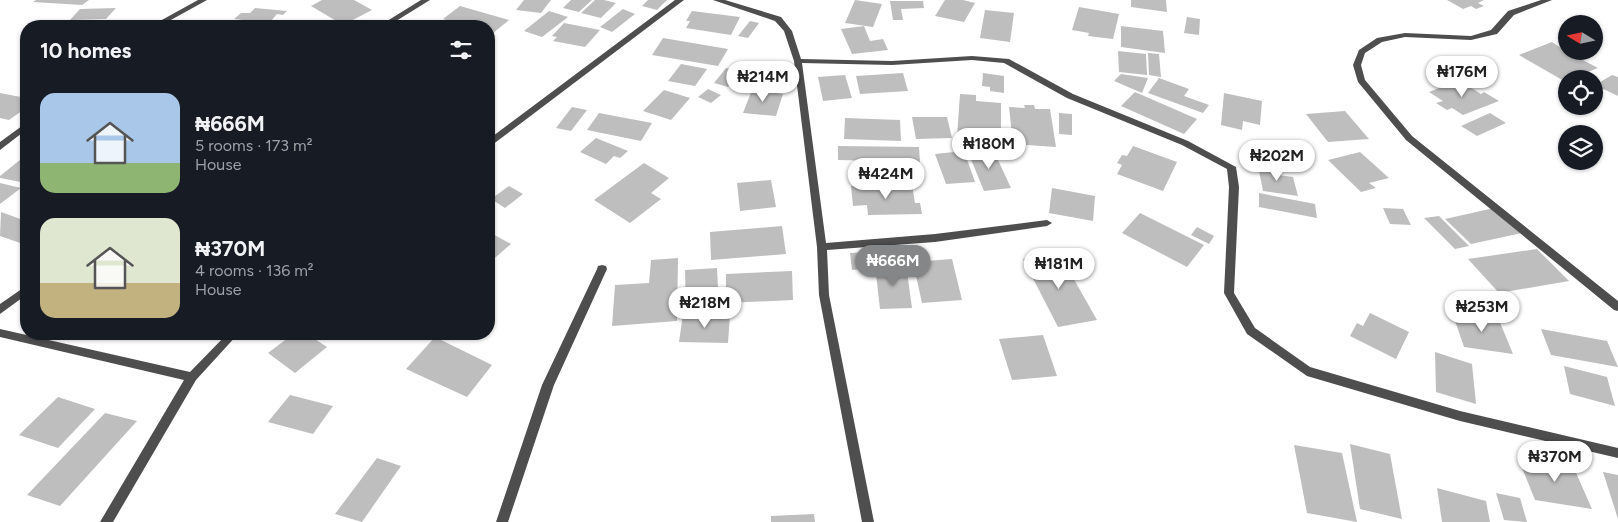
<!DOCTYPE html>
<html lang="en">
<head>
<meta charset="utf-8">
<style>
  body { margin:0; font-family:Figtree,sans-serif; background:#20242c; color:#f1f3f6; height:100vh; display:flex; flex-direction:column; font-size:19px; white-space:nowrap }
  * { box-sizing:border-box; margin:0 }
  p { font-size:16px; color:#9ea1a6 }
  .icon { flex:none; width:28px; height:28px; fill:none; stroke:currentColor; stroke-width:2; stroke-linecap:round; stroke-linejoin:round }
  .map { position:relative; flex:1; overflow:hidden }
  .details { position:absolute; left:20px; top:20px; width:475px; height:320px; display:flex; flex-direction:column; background:#171b24; border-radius:20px; box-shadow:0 1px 4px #0004 }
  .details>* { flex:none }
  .needle { width:32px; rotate:280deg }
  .fabs { position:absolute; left:1558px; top:15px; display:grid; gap:10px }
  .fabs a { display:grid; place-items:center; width:45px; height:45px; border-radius:50%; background:#171b24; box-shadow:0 1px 4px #0004; font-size:25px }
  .price { position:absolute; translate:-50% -42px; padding:0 11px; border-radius:18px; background:#fff; color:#222; font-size:16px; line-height:32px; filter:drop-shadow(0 1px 2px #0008) }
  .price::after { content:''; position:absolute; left:50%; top:30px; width:15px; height:11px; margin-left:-8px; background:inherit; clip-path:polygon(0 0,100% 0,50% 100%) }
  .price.active { background:#858687; color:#fff }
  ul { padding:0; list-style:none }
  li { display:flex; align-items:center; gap:15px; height:125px; padding:0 20px }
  li span { display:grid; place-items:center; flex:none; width:140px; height:100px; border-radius:15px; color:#555 }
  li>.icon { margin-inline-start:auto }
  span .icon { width:60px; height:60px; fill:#fffc; stroke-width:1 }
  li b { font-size:21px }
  h2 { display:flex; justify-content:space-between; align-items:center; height:60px; padding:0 20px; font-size:21px }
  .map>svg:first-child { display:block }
</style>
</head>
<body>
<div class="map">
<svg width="1618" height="522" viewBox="0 0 1618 522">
  <rect width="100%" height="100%" fill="#fff"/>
  <g fill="#bebebe">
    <polygon points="36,0 89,0 82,5 33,2"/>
    <polygon points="322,0 354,0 372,10 343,25 311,6"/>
    <polygon points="524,0 551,0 541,13 516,10"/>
    <polygon points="571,0 592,0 579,12 563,8"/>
    <polygon points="595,0 604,0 616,3 601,18 581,13"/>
    <polygon points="648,0 667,0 657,10 642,6"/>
    <polygon points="855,0 882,4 873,27 845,23"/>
    <polygon points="945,0 963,0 975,3 964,22 935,16"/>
    <polygon points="1131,0 1166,0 1167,12 1131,7"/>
    <polygon points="1447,0 1484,0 1478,3 1484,6 1476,9 1471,6 1463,9"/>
    <polygon points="890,1 923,1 924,8 901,9 903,20 893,20"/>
    <polygon points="460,6 509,20 492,34 489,33 489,26 467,26 443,19"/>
    <polygon points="1079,7 1119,14 1113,39 1088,36 1089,33 1072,30"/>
    <polygon points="116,8 106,19 70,20 80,9"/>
    <polygon points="255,8 287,11 283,15 277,14 270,22 275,22 271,26 236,26 243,20 234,19 241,13 250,13"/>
    <polygon points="623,9 635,14 612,32 600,27"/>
    <polygon points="985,10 1014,13 1010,42 980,38"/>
    <polygon points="549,11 568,17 542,37 524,31"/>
    <polygon points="692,11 740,17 731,35 686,28 690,21 686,21"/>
    <polygon points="1187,17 1200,19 1199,35 1184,33"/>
    <polygon points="310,20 317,26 296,26"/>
    <polygon points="106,21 102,26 84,26 87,23"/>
    <polygon points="750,21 759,23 748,38 738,36"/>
    <polygon points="564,23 600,30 585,47 553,41 557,37 552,36"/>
    <polygon points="864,26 870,41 883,39 888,50 852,54 841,29"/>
    <polygon points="1121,26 1163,31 1165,53 1121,47"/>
    <polygon points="663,38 728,49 718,66 652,55"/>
    <polygon points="1552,42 1566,51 1598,68 1564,81 1519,55"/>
    <polygon points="1118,51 1146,54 1147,75 1119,72"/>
    <polygon points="1148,53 1159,54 1161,77 1149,75"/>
    <polygon points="681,64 707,69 695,86 668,81"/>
    <polygon points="726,68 740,72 728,87 714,83"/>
    <polygon points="903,73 908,91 860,94 856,76"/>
    <polygon points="983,73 1004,76 1004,93 990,91 990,87 982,86"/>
    <polygon points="1121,74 1148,78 1142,93 1114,81"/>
    <polygon points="845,75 852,98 823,101 818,77"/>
    <polygon points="1612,75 1618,77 1618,96 1595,85"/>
    <polygon points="1159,78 1189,89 1184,96 1209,105 1203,113 1148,93"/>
    <polygon points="1459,80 1481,94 1484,92 1499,101 1463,115 1452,108 1447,110 1436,103 1443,101 1429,92"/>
    <polygon points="708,89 721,95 711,103 698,97"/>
    <polygon points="664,90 690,98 671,120 643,111"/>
    <polygon points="752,90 783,94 776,116 743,113"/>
    <polygon points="1135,92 1197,119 1184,134 1121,106"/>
    <polygon points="0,93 26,98 26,108 9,120 0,118"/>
    <polygon points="1224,93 1262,101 1260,125 1243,121 1242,130 1221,125"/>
    <polygon points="960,94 976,95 976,101 1001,103 1001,141 957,137"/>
    <polygon points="1024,105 1034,105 1035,109 1050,109 1056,147 1013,144 1009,107 1025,108"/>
    <polygon points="572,107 587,110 571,131 556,128"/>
    <polygon points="1345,111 1369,139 1328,142 1306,114"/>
    <polygon points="599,113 652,123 641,141 587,130"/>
    <polygon points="1059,113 1072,114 1072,135 1059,134"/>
    <polygon points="1490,113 1506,123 1477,136 1461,126"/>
    <polygon points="912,117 947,117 952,138 916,139"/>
    <polygon points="845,118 900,120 901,141 844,139"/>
    <polygon points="596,138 628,151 620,158 614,156 606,164 580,152"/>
    <polygon points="838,146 919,147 920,162 838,160"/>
    <polygon points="1133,146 1177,162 1163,191 1117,174 1122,165 1117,163 1122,155 1127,156"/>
    <polygon points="993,149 1011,188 984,191 968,152"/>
    <polygon points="964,151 975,182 946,184 935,154"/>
    <polygon points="1360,152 1389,178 1369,183 1376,188 1361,192 1328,160"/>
    <polygon points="26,155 26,183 0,178 0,176"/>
    <polygon points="644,163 669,178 651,193 661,199 630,223 594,200"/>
    <polygon points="1258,166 1276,168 1278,175 1293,177 1298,196 1263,191"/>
    <polygon points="771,180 776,207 740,211 737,183"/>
    <polygon points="0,183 21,188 0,204"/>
    <polygon points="912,185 915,203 920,203 922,214 868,215 867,205 853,206 851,186"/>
    <polygon points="509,186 523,194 505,208 491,199"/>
    <polygon points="1052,188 1095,196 1093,221 1049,213"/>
    <polygon points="1259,193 1315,204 1317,218 1259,207"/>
    <polygon points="1383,208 1403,209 1411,225 1390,224"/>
    <polygon points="1494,208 1522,233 1471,244 1445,219"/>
    <polygon points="1,212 26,221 26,245 0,236"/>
    <polygon points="1140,213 1204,245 1187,267 1122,233"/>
    <polygon points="1439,216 1469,246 1455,249 1424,218"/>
    <polygon points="782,226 786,254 711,260 710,232"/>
    <polygon points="1197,227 1214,236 1209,244 1191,235"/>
    <polygon points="489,232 511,244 489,263"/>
    <polygon points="1537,249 1569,281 1499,293 1468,259"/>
    <polygon points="869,252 872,268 852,270 850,253"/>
    <polygon points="1059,253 1097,320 1058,327 1023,259"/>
    <polygon points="678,258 677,321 612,326 615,285 649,283 651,260"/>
    <polygon points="952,259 962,300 922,303 913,262"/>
    <polygon points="906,264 912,308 880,309 875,265"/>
    <polygon points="717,268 719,308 686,312 685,270"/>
    <polygon points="792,271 793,300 726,303 726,274"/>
    <polygon points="1452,312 1499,320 1513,354 1464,347"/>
    <polygon points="1370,313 1409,332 1396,359 1350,336 1357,323 1363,326"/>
    <polygon points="683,314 730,315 728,343 679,342"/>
    <polygon points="1541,329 1607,341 1618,367 1551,355"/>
    <polygon points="293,334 307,334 327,347 295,373 268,353"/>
    <polygon points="1043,335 1057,376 1012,380 999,339"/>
    <polygon points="435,337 492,365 467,397 406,369"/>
    <polygon points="1435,352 1472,364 1476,404 1436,392"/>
    <polygon points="1564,366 1607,377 1615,406 1570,394"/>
    <polygon points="290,395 333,406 313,434 268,422"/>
    <polygon points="58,397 95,409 58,448 19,435"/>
    <polygon points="105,413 137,421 60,506 27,495"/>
    <polygon points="1350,444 1390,454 1402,519 1360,509"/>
    <polygon points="1294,445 1342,453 1357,522 1307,513"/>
    <polygon points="377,458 401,466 362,522 335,514"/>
    <polygon points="1518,458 1573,466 1592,509 1535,500"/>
    <polygon points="1603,472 1618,475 1618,519"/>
    <polygon points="1437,488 1486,501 1490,522 1442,522"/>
    <polygon points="1496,493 1520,498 1527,522 1504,520"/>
    <polygon points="814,514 815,522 771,522 771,516"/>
  </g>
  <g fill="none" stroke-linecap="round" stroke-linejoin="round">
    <g fill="#4e4e4e" fill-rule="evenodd">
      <polygon points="198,0 207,0 160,26 151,26"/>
      <polygon points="421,0 430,0 388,26 379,26"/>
      <polygon points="675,0 684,0 492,145 489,146 489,139"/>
      <polygon points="713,0 725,0 781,17 792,31 801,59 892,61 972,56 1009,59 1073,94 1188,141 1236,167 1239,187 1234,293 1255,328 1310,367 1460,411 1618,448 1618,458 1460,421 1307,376 1247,334 1224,293 1229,187 1227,169 1182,145 1067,98 1004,63 972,60 892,65 802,63 826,243 935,234 1047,220 1052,223 1047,226 935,242 827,250 829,295 874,522 862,522 819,295 817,247 794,61 784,31 775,21"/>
      <polygon points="1541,0 1552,0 1514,15 1497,34 1471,40 1405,37 1382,42 1365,53 1361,65 1365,80 1412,136 1618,301 1618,311 1614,310 1406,140 1358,82 1353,65 1359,50 1377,38 1405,33 1471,36 1491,30 1508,11"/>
      <polygon points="26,123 26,130 0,150 0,142"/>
      <polygon points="602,265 606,266 607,269 554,385 508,522 496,522 542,385 597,269 598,266"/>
      <polygon points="26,286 26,295 0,314 0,304"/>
      <polygon points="0,329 190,372 227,334 238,334 196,380 113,522 100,522 184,380 0,337"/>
    </g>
  </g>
</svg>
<div class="fabs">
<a><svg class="needle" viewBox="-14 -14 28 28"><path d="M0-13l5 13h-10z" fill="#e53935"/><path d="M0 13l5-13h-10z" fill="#9ea1a6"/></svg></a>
<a><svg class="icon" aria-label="locate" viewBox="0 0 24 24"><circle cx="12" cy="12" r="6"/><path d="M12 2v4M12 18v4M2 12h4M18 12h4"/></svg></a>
<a><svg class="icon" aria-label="layers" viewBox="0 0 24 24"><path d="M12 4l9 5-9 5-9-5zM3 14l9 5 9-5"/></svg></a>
</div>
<b class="price" style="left:1462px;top:98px">₦176M</b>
<b class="price" style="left:763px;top:103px">₦214M</b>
<b class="price" style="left:989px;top:170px">₦180M</b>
<b class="price" style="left:1277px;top:182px">₦202M</b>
<b class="price" style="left:886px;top:200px">₦424M</b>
<b class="price active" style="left:893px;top:287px">₦666M</b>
<b class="price" style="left:1059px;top:290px">₦181M</b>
<b class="price" style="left:705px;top:329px">₦218M</b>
<b class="price" style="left:1482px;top:333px">₦253M</b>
<b class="price" style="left:1555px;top:483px">₦370M</b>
<section class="details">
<h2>10 homes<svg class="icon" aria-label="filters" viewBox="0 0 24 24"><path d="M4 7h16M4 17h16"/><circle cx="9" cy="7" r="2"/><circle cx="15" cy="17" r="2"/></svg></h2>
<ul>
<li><span style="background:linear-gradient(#a9c7e8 70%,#8fb573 0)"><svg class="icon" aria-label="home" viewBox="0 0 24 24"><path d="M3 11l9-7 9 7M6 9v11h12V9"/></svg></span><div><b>₦666M</b><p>5 rooms · 173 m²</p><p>House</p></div></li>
<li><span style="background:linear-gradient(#dfe7d0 65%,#c2b280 0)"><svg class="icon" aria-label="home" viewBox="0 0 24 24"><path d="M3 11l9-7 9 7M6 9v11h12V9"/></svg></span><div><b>₦370M</b><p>4 rooms · 136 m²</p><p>House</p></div></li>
</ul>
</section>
</div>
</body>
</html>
